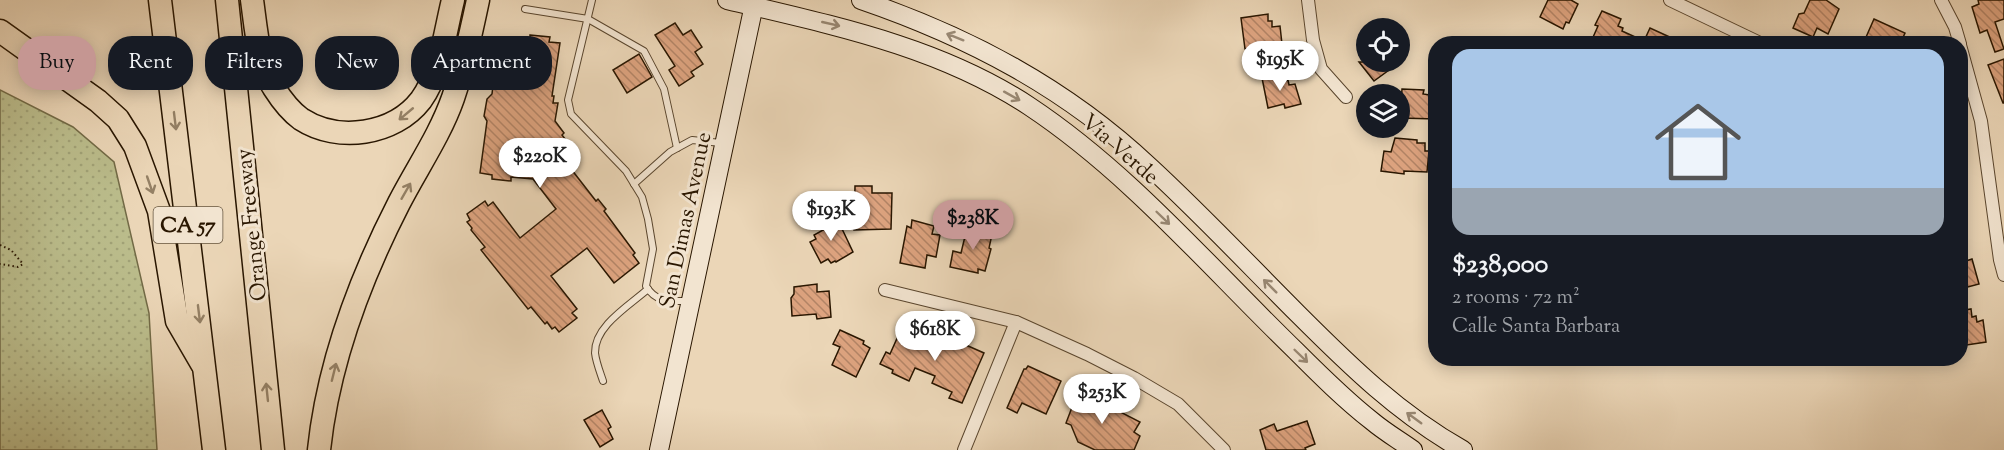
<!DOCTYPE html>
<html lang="en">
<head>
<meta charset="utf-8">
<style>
  body { margin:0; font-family:"Sorts Mill Goudy",serif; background:#242831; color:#f1f3f6; height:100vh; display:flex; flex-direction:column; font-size:22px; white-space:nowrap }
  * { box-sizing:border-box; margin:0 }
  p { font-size:20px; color:#9ea1a6 }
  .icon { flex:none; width:33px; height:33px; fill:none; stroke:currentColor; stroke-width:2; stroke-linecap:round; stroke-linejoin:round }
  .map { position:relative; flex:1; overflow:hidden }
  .side { position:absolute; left:1428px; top:36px; width:540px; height:330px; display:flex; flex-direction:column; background:#171b24; border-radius:24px; box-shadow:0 3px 15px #0003 }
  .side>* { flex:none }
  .guide { position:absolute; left:18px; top:36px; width:570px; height:54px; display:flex; gap:12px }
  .fabs { position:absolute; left:1356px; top:18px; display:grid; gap:12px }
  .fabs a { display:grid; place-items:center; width:54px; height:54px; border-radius:50%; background:#171b24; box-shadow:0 3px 15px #0003; font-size:30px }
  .price { position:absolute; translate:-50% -51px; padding:0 14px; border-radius:21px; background:#fff; color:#222; font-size:20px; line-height:39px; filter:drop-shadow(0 2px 3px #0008) }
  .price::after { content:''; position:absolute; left:50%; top:36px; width:18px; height:14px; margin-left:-9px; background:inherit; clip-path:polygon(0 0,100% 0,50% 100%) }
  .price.selected { background:#c59692; color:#111 }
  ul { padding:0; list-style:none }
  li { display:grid; align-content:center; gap:12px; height:318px; padding:0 24px }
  li span { display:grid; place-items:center; height:186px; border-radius:18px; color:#555 }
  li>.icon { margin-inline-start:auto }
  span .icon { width:108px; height:108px; fill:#fffc; stroke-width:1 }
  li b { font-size:26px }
  .tag { padding:0 21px; border-radius:24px; background:#171b24; box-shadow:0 3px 15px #0003; font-size:21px; line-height:54px }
  .tag.selected { background:#c59692; color:#111 }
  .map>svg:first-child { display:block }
</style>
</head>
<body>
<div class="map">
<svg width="2004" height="450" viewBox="0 0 2004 450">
  <defs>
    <pattern id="grass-dots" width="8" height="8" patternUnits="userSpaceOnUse" patternTransform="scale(1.5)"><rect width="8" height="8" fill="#bbbd8c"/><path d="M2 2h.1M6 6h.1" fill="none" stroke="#a1a277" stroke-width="1.8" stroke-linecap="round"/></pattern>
    <pattern id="building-back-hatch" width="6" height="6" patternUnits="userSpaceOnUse" patternTransform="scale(1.5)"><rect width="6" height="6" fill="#dda37f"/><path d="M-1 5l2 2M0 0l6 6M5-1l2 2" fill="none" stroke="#b38466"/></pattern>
  </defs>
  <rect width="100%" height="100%" fill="#ebd6b7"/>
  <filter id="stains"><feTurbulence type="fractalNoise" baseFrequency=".00333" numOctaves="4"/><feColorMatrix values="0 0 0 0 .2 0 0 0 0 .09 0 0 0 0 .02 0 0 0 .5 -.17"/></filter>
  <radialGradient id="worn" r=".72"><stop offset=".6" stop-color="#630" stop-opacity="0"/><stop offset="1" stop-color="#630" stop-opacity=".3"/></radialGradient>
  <polygon fill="url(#grass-dots)" stroke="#726a46" stroke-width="1.5" points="0,90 73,127 114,162 149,313 157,450 0,450"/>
  <g fill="url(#building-back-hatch)" stroke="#291600" stroke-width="1.5">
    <polygon points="1548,0 1571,0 1578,4 1569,23 1566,22 1563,29 1540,17"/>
    <polygon points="1810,0 1826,0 1839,9 1828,34 1817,28 1813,37 1793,28 1799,14 1804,13"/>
    <polygon points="1978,0 2004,0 2004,19 1995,22 2004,49 1995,52 1987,30 1980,33 1972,7 1979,4"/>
    <polygon points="1602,11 1621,19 1618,26 1623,28 1622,31 1644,41 1650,28 1685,44 1590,44 1598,26 1595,25"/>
    <polygon points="1268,14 1268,21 1272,21 1272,27 1280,26 1282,44 1245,49 1241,18"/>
    <polygon points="1874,19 1905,33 1900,44 1863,44"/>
    <polygon points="675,23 683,35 691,30 702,47 695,52 703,64 691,72 694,76 679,86 669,70 675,66 655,35"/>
    <polygon points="530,35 550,37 549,42 560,43 552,96 554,96 553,103 558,103 555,121 564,133 562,135 569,144 564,149 573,161 568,165 596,201 598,199 606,209 604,211 635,253 633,255 639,263 614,283 587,248 551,276 577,309 572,313 577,318 559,332 555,327 552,329 547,322 545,324 531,307 528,309 481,250 485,247 471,230 472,228 467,222 470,220 467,214 485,201 488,206 493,202 520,238 556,209 533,179 511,177 511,181 492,179 492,175 480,173 487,121 484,116 487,99 492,94 496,61 515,63 518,38 530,39"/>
    <polygon points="639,54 652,77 627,93 613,70"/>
    <polygon points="2004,59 2004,103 2003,103 1988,65"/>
    <polygon points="1359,62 1400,62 1374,81"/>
    <polygon points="1282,73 1284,81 1288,80 1289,85 1295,84 1301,104 1285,108 1284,104 1268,108 1262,78"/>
    <polygon points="1402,89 1424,90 1423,94 1436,96 1436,119 1400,118"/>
    <polygon points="1395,138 1417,140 1417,143 1425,143 1425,151 1429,151 1427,172 1404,171 1404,174 1381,171 1384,151 1391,152"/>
    <polygon points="855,186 872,186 872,193 892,193 891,229 854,230"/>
    <polygon points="835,214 853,252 836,262 835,261 831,263 828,259 821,263 810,242 816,239 814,235 825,229 821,222"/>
    <polygon points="912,220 934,226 932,234 940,235 936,257 927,255 925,268 900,263 907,226 911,228"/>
    <polygon points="968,224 985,228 984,231 991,239 989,248 991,249 985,271 978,269 978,273 950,267 953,251 961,253"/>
    <polygon points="1972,259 1979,284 1960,289 1960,263"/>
    <polygon points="817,284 817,292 829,291 831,317 817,319 816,314 792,316 791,298 794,294 794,287"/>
    <polygon points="1971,309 1972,317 1976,316 1977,322 1983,320 1986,342 1960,346 1960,311"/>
    <polygon points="840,330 864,341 863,344 870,348 856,377 832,365 840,347 833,344"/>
    <polygon points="909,332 913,334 914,332 946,347 950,338 984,353 962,403 949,398 952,392 932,383 935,376 915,368 909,381 892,373 893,370 880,364 886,352 890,354 899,334 907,337"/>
    <polygon points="1028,366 1061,381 1046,414 1022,403 1017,413 1007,408 1024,369 1026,369"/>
    <polygon points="1079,389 1099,396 1097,400 1140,422 1134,432 1140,436 1134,450 1095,450 1078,442 1071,425 1066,423"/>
    <polygon points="602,410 611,427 608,429 613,439 600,447 584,420"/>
    <polygon points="1307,421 1315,444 1305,448 1306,450 1266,450 1260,430 1274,424 1277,431"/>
  </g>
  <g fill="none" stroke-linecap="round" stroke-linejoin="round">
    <g stroke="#5a462e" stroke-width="8">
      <g id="lane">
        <path d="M592,0L568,100L571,114L626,171L642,197L648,219L653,249L646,286C656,303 670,301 688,301"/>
        <polyline points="525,9 588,19 644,51 664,89 677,148"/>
        <polyline points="634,184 670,152 692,140 721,143"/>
        <path d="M603,381C600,372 596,362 595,353C594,326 630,305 648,289"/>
      </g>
    </g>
    <g stroke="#5a462e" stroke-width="14">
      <g id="street">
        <polyline points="1308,0 1313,40 1321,69 1346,97"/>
        <polyline points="1670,0 1762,44"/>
        <polyline points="1941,0 1955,27 1960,44"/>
        <polyline points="1960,45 1981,121 2000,260 2004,275"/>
        <polyline points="885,290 1016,322 1087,354 1134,378 1178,404 1224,450"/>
        <polyline points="964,450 1016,322"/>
      </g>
    </g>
    <g stroke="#291600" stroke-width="20">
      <g id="secondary">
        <path d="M727,0C831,25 938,46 1029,106C1130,173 1209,267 1296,351C1320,375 1345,400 1372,421C1385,432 1399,440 1413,450"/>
        <path d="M861,0C969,37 1066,88 1150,167C1201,214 1249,265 1298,314C1350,366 1399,414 1463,450"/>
        <polyline points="659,450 755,0"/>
      </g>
    </g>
    <g stroke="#291600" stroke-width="25">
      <g id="highway">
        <polyline points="160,0 214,450"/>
        <polyline points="227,0 273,450"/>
        <path d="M252,0C256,28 258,64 274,88C281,99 290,111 301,119C338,143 394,135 421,100C441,72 445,32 453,0"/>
        <polyline points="0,31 98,101 118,119 135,146 159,211 177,321 202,364"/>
        <path d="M319,450C328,364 360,279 399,203C417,168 440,135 453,98C464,66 471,33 478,0"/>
      </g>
    </g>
    <polyline stroke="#291600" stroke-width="2" stroke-dasharray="1.5 3" stroke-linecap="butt" points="0,245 11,250 23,264 18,267 0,264"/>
    <use href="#lane" stroke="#f2e4d0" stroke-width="6"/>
    <use href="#street" stroke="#f2e4d0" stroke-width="12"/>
    <use href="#secondary" stroke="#f2e4d0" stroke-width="18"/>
    <use href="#highway" stroke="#ebd6b7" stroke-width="22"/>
  </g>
  <defs><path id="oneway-shaft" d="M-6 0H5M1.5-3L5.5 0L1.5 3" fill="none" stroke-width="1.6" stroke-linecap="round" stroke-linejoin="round" transform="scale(1.5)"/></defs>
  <g stroke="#988772">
    <use href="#oneway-shaft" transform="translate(831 24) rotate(13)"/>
    <use href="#oneway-shaft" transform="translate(955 37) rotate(-158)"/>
    <use href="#oneway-shaft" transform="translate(1012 96) rotate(29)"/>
    <use href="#oneway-shaft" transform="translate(1163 218) rotate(44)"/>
    <use href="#oneway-shaft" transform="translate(1270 286) rotate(-135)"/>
    <use href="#oneway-shaft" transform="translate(1301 356) rotate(44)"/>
    <use href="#oneway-shaft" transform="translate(1414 418) rotate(-144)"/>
  </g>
  <g stroke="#948065">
    <use href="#oneway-shaft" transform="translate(406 114) rotate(140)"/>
    <use href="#oneway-shaft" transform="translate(175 121) rotate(83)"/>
    <use href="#oneway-shaft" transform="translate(150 185) rotate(71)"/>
    <use href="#oneway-shaft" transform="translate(406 191) rotate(-60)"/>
    <use href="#oneway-shaft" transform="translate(199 314) rotate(83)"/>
    <use href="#oneway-shaft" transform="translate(334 372) rotate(-76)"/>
    <use href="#oneway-shaft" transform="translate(267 392) rotate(-96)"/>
  </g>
  <g text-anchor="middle" stroke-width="6" stroke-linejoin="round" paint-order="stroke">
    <rect fill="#f2e4d0" stroke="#65543e" stroke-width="1.5" x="153.5" y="207" width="69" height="36" rx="4.5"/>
    <g font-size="21" font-weight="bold" fill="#291600">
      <text x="188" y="232">CA 57</text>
    </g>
    <g font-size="22" fill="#291600" stroke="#f2e4d0">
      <text transform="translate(1121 148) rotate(41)" y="8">Via Verde</text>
      <text transform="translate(684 220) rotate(-78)" y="8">San Dimas Avenue</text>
      <text transform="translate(250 225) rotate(-96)" y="8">Orange Freeway</text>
    </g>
  </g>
  <rect width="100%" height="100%" filter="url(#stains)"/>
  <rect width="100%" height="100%" fill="url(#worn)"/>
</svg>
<div class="fabs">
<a><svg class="icon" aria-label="locate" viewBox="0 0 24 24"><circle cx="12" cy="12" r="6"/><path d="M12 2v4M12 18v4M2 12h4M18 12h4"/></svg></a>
<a><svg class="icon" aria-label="layers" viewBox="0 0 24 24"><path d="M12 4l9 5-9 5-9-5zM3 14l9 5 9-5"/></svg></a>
</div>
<b class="price" style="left:1280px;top:92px">$195K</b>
<b class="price" style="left:540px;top:189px">$220K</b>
<b class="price" style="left:831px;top:242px">$193K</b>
<b class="price selected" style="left:973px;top:251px">$238K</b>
<b class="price" style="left:935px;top:362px">$618K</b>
<b class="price" style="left:1102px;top:425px">$253K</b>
<div class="guide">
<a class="tag selected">Buy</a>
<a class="tag">Rent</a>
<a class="tag">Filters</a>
<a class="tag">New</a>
<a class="tag">Apartment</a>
</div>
<section class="side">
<ul>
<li><span style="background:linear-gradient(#a9c7e8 75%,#9aa5b1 0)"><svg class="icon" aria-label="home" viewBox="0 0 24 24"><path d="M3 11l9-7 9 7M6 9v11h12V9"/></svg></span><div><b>$238,000</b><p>2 rooms · 72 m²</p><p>Calle Santa Barbara</p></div></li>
</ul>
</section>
</div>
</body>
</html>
